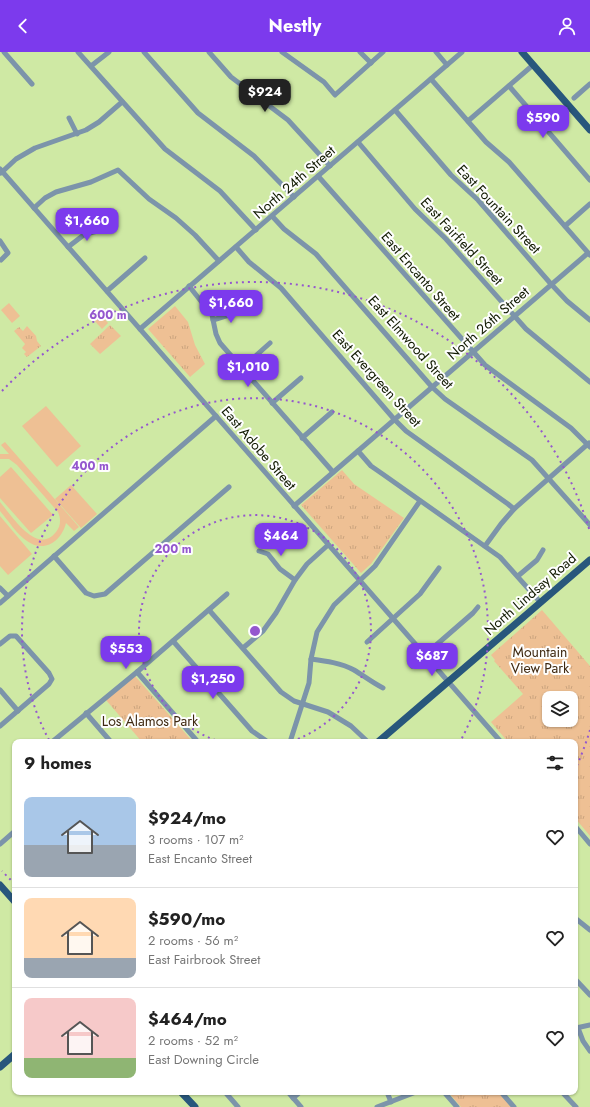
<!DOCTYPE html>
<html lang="en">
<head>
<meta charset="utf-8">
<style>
  body { margin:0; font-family:Jost,sans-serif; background:#f6f6f6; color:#222; height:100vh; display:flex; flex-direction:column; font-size:15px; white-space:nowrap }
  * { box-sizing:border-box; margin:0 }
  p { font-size:13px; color:#767676 }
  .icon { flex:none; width:22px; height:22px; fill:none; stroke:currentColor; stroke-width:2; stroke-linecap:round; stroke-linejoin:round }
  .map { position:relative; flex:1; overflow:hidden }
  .details { position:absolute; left:12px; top:687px; width:566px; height:356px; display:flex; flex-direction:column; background:#fff; border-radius:8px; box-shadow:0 1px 3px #0004 }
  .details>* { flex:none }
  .buttons { position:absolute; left:542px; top:639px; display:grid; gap:8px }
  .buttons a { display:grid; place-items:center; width:36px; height:36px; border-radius:8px; background:#fff; box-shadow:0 1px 3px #0004; font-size:20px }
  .price { position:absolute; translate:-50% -34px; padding:0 9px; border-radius:8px; background:#7c3aed; color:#fff; font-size:13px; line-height:26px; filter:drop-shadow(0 1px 2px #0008) }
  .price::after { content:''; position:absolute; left:50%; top:24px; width:12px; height:9px; margin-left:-6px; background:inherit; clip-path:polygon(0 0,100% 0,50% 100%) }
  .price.selected { background:#222; color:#fff }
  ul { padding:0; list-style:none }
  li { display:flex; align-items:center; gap:12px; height:100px; padding:0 12px }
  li+li { border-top:1px solid #e0e0e0 }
  li span { display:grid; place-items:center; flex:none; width:112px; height:80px; border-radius:8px; color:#555 }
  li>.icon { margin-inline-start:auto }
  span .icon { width:48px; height:48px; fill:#fffc; stroke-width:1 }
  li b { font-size:17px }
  h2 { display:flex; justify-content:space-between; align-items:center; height:48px; padding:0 12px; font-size:17px }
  header { display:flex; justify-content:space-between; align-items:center; height:52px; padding:0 12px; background:#7c3aed; color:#fff; font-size:18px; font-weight:700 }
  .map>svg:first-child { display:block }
</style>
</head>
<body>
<header><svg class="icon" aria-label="back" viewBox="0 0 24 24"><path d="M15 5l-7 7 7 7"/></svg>Nestly<svg class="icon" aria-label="person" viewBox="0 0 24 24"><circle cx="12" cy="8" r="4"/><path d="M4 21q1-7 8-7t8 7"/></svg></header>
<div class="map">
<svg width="590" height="1055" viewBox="0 0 590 1055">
  <defs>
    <pattern id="grass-tufts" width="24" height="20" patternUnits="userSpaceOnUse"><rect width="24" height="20" fill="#eec094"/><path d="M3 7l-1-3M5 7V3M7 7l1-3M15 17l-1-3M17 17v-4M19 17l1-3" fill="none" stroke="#cba47e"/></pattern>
  </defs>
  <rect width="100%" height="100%" fill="#cfe9a4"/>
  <g fill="url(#grass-tufts)" fill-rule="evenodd">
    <polygon points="175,254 188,270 195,293 205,312 190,325 148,277"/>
    <polygon points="110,273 121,284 100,302 90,292"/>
    <polygon points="27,274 36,284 37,289 41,294 27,305 24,302 26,300 22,296 25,292 14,279 19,275 23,279"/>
    <polygon points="342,418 354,432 404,466 371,512 361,521 301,453"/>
    <path d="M542,558L590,614V784L575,766V690H508L491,670L523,642L494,609L495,608L491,603ZM549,646H571V668H549Z"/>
    <polygon points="135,624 193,690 142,690 106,648"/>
    <polygon points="448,1040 498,1040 511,1055 461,1055"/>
  </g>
  <g fill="#eec094">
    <polygon points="9,251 20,264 12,271 1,258"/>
    <polygon points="99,260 108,271 102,277 92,266"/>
    <polygon points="46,354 81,394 57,415 22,374"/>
    <path d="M5,390L79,475L74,479L66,471C62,488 45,502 27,489C17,483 8,468 0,459V450C12,464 37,504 56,480C61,474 61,467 58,460L17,413L9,407H0V402H9L1,393Z"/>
    <polygon points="11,415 53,463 31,481 0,446 0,425"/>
    <polygon points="71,433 97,462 81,476 55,447"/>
    <polygon points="0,464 32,502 8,523 0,514"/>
  </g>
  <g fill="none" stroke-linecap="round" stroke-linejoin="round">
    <g stroke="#7c94aa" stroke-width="5">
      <polyline points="4,0 32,32"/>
      <polyline points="78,0 165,97 220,139 256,178"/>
      <polyline points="144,0 198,61 254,104 294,145"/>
      <polyline points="209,0 231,25 288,68 330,114"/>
      <polyline points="282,0 324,30 335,43 383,0"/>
      <polyline points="360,0 371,11"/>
      <polyline points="436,0 447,13"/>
      <polyline points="91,14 109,0"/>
      <polyline points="431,27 486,90 509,110 590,203"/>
      <polyline points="509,34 590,128"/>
      <polyline points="574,46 590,32"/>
      <polyline points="395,58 451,123 478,148 551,232 567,249 590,268"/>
      <polyline points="69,66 77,82"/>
      <polyline points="468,69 533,13"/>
      <polyline points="358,90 415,157 446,187 526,277 590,330"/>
      <polyline points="0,117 501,690"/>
      <polyline points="1,121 16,107 35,96 86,78 99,70 122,50"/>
      <polyline points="318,124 485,313 571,376 590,395"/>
      <polyline points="34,156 45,146 56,140 91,130 118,118 149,147 176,166 195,183 219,209"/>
      <polyline points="272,164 284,177 316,202 432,335 445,347 532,408 590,473"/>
      <polyline points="565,174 590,152"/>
      <polyline points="0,189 8,201 1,208"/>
      <polyline points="68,195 85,182 102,178"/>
      <polyline points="236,195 249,210 281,236 394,367 406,379 508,452 514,457"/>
      <polyline points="189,234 212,263 216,282 220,291 333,420"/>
      <polyline points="107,239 145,206"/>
      <polyline points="213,268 232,262 239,257"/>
      <polyline points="140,277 462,0"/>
      <polyline points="242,316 270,291"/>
      <polyline points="272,351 301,326"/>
      <polyline points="302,386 332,360"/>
      <polyline points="358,399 371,414 384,423 500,505 541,551"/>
      <polyline points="294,454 588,201"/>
      <polyline points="485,494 501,472 514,457 589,391"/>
      <polyline points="259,499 268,502 280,517 295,528"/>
      <polyline points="54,504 86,541 94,544 105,542 229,435"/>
      <polyline points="518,524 537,508 543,498"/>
      <polyline points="0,536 8,544"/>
      <polyline points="0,551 216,364"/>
      <polyline points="209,558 281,640 294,649 328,660 351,674 368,690"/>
      <polyline points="173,589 252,679 268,690"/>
      <polyline points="367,590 420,542 439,516"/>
      <polyline points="0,592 10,584 16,584 49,621 52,627 49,632 0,674"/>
      <polyline points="243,596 263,579 276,561 295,528 307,512 328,493"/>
      <path d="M311,607C326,609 341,611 354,618C364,624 373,631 383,636"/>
      <polyline points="412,614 473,561 478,555"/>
      <polyline points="137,620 198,690"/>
      <polyline points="0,638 18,659"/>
      <polyline points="86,661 111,690"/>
      <polyline points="52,690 137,620 227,542"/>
      <polyline points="290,690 309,631 311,607 317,580 334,553 375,514 420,449"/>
      <polyline points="575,774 590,792"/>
      <polyline points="0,792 15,779"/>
      <polyline points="575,866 590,878"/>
      <polyline points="575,927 590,943"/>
      <polyline points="576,976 590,973"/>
      <polyline points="578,976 583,989 590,999"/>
      <polyline points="225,1040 238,1055"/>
      <polyline points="288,1040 301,1055"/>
      <polyline points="387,1040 391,1050"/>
      <polyline points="444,1040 457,1055"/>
      <polyline points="501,1040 514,1055"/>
      <polyline points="562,1040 576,1055"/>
      <polyline points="293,1046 300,1040"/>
      <polyline points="377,1055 416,1040"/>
    </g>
    <g stroke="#28577c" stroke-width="7">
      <polyline points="522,0 590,78"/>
      <polyline points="378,690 590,508"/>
      <polyline points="0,833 15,850"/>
      <polyline points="0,1015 15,1002"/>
      <polyline points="181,1040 195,1055"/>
    </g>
  </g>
  <g fill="none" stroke="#9457ce" stroke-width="2" stroke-dasharray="2 4">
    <path d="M221 690A116 116 0 1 1 289 690"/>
    <path d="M49 688A233 233 0 1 1 461 688"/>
    <path d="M590 678A349 349 0 0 1 575 718M15 832A349 349 0 0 1 2 819M2 339A349 349 0 0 1 590 480"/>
  </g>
  <g text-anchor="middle" stroke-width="4" stroke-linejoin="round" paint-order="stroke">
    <g font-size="14" fill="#111a01" stroke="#fefefe">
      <text transform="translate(294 130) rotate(-41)" y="5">North 24th Street</text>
      <text transform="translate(499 157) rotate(47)" y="5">East Fountain Street</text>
      <text transform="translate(462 189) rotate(47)" y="5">East Fairfield Street</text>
      <text transform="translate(421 224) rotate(49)" y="5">East Encanto Street</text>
      <text transform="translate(488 271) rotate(-41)" y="5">North 26th Street</text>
      <text transform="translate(411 290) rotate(48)" y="5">East Elmwood Street</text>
      <text transform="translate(377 326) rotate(48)" y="5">East Evergreen Street</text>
      <text transform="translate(259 396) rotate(49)" y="5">East Adobe Street</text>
      <text transform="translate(530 542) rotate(-41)" y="5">North Lindsay Road</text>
    </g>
    <g font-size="14" fill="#3f2911" stroke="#fefefe">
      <text x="540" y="605">Mountain<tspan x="540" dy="16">View Park</tspan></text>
      <text x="150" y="674">Los Alamos Park</text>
    </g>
  </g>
  <circle cx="255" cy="579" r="6" fill="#9457ce" stroke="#fefefe" stroke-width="2"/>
  <g font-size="12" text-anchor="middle" font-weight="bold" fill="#9457ce" stroke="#fefefe" stroke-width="4" stroke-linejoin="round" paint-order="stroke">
    <text x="108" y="267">600 m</text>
    <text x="90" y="418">400 m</text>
    <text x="173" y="501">200 m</text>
  </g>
</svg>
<div class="buttons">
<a><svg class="icon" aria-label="layers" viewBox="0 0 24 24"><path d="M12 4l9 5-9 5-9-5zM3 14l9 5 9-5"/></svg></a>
</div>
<b class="price selected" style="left:265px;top:61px">$924</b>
<b class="price" style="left:543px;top:87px">$590</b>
<b class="price" style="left:87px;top:190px">$1,660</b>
<b class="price" style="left:231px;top:272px">$1,660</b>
<b class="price" style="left:248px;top:336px">$1,010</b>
<b class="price" style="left:281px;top:505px">$464</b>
<b class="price" style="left:126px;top:618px">$553</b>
<b class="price" style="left:432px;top:625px">$687</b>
<b class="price" style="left:213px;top:648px">$1,250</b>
<section class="details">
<h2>9 homes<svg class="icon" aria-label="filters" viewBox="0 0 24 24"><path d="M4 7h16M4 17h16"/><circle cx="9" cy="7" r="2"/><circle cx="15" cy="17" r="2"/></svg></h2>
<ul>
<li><span style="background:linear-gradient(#a9c7e8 60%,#9aa5b1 0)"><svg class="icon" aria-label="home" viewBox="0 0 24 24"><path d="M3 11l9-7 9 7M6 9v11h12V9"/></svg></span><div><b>$924/mo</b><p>3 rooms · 107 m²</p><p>East Encanto Street</p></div><svg class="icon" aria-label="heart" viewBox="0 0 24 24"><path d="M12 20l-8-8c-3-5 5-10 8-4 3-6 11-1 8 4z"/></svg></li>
<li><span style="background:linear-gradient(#ffd9b3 75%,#9aa5b1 0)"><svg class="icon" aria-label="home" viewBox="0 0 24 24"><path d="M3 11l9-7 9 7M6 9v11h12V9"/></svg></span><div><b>$590/mo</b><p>2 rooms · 56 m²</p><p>East Fairbrook Street</p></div><svg class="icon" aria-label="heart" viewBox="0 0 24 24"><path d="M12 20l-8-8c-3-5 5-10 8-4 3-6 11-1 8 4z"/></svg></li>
<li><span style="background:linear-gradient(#f6c9c9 75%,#8fb573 0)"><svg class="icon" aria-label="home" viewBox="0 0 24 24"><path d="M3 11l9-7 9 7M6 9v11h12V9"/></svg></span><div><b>$464/mo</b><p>2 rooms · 52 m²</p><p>East Downing Circle</p></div><svg class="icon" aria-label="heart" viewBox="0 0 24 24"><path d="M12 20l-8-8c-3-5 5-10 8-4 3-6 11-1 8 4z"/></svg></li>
</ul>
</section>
</div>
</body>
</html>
